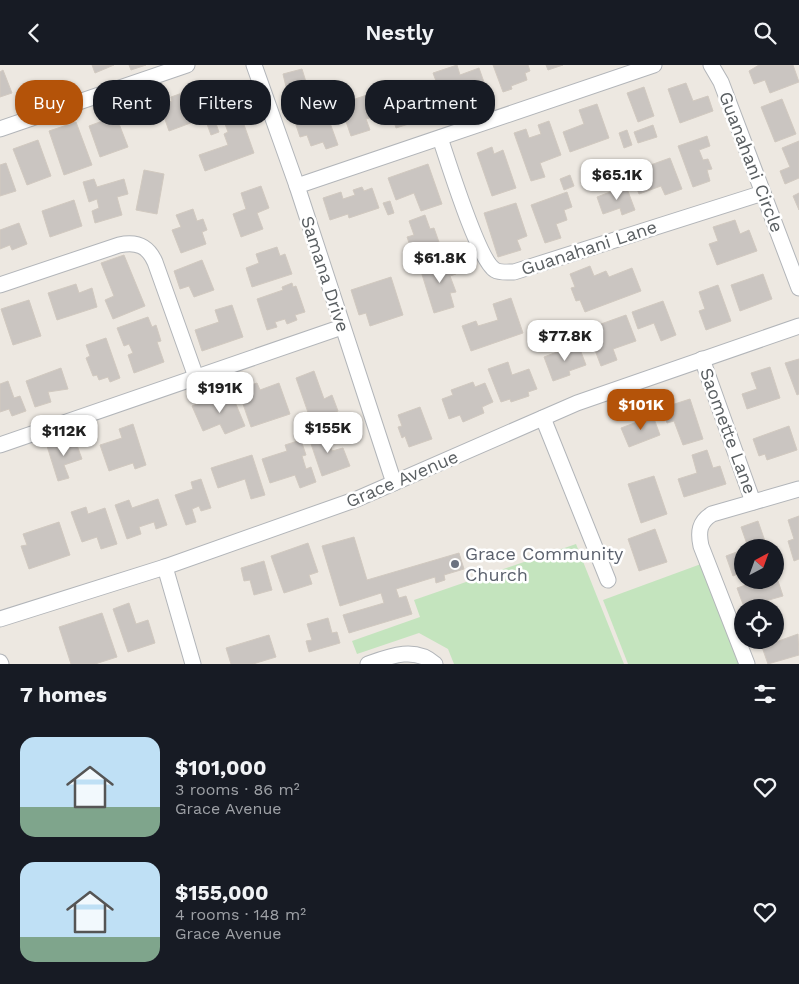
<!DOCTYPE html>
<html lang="en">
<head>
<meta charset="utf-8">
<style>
  body { margin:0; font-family:"Work Sans",sans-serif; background:#242831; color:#f1f3f6; height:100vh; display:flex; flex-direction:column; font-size:19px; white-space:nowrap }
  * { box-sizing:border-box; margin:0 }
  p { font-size:16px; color:#9ea1a6 }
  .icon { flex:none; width:28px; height:28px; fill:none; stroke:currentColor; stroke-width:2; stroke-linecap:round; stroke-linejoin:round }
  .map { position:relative; height:599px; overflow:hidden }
  .drawer { display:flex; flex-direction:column; background:#171b24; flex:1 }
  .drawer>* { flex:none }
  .hud { position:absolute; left:15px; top:15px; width:500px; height:45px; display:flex; gap:10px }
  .needle { width:32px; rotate:41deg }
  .fabs { position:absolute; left:734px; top:474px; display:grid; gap:10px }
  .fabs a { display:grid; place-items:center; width:50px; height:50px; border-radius:50%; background:#171b24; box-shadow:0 1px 4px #0004; font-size:25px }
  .price { position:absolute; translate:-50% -42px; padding:0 11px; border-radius:10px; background:#fff; color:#222; font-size:16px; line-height:32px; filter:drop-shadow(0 1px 2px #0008) }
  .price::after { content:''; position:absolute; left:50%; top:30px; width:15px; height:11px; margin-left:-8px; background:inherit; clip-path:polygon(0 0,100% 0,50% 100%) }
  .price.selected { background:#b45309; color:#fff }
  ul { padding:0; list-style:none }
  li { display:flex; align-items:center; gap:15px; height:125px; padding:0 20px }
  li span { display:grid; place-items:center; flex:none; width:140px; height:100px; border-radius:15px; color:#555 }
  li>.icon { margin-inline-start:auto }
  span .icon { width:60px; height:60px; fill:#fffc; stroke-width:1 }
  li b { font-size:21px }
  h2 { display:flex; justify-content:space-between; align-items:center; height:60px; padding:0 20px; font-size:21px }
  .pill { padding:0 18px; border-radius:20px; background:#171b24; box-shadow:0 1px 4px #0004; font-size:18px; line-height:45px }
  .pill.selected { background:#b45309; color:#fff }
  header { display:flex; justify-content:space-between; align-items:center; height:65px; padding:0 20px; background:#171b24; font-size:22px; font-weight:600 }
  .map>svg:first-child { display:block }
</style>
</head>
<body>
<header><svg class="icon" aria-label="back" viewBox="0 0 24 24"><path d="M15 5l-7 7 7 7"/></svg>Nestly<svg class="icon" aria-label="search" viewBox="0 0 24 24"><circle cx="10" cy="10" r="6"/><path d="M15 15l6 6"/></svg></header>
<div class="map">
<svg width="799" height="599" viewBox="0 0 799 599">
  <rect width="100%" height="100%" fill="#ede8e1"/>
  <g fill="#c4e4be">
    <polygon points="576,479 624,599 454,599 448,584 419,568 357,589 352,576 420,552 414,535"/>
    <polygon points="701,499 739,599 628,599 603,535"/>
  </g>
  <g fill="#cac5c1" stroke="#d1c9c0">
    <polygon points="92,0 114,0 95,8"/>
    <polygon points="129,0 146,0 131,5"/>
    <polygon points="457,0 460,10 479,3 485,20 470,25 472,31 445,40 433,8"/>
    <polygon points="493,0 528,0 530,6 525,8 527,15 511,21 512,24 503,27"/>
    <polygon points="546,0 563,0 548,5"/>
    <polygon points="759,0 793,0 799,17 770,28 765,15 754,19 749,6"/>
    <polygon points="302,4 311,33 290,39 283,9"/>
    <polygon points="3,5 12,28 0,32 0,7"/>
    <polygon points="235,17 246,40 243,41 247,53 242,54 254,88 205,106 199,90 228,80 224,69 228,67 222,51 206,57 199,37 209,34 206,28"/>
    <polygon points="686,18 693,36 708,31 713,46 680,58 668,24"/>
    <polygon points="644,22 654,51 638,57 627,28"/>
    <polygon points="416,26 419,33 430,29 437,50 396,63 391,48 401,45 397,33"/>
    <polygon points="185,27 196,56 169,66 160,40 172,36 171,32"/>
    <polygon points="376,27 384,49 366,54 370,65 351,71 340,39"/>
    <polygon points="782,34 796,69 775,77 761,42"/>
    <polygon points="597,39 609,73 570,87 563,67 584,59 579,45"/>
    <polygon points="308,46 310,52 326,47 338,80 326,84 323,77 311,81 307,70 300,72 293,51"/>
    <polygon points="116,51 128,82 100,92 89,61"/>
    <polygon points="215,56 219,67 211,70 207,59"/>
    <polygon points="549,56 561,90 540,98 545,112 531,116 514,68 526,64 529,73 541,69 538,60"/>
    <polygon points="76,57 92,100 64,110 49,66"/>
    <polygon points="653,60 657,72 638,78 634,67"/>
    <polygon points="627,65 632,80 624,83 619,68"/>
    <polygon points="707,71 710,81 699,85 703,95 708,94 712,104 707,105 710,116 693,122 678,81"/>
    <polygon points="38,75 51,111 27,120 13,84"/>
    <polygon points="799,76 799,113 785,119 780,106 790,102 782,83"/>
    <polygon points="492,82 494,89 503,85 516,123 492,131 477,88"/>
    <polygon points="670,93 682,124 665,130 661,121 639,129 631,107"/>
    <polygon points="6,98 16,126 0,131 0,100"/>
    <polygon points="428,99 442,139 421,146 414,128 396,135 388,113"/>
    <polygon points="144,105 164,109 157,149 136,145"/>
    <polygon points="570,110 574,121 564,125 560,114"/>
    <polygon points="94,114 97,122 124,114 128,129 117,132 122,150 95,158 92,146 99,143 97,134 89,137 83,117"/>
    <polygon points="261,121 269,143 257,148 263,164 241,172 233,149 246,144 241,128"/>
    <polygon points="626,121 635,145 622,150 620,143 603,149 597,132"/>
    <polygon points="362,122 364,126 372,123 379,143 349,153 348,149 330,155 323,133 341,127 343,134 355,130 353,125"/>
    <polygon points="567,127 572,142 564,145 567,155 556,159 561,173 545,178 531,140"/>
    <polygon points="799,128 799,145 793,131"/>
    <polygon points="74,135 82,161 50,172 42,146"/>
    <polygon points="390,136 394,148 388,150 383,138"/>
    <polygon points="516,138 527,171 517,175 521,185 498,192 484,148"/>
    <polygon points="193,144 197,156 203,154 207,165 202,167 206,179 181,188 172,165 181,162 176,150"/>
    <polygon points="425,150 430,164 434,163 440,180 413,189 407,172 414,170 409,156"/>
    <polygon points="735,155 740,169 749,165 757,186 717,200 709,179 718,176 713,162"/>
    <polygon points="19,158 27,179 12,185 10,180 0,184 0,165"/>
    <polygon points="277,182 280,191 285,189 292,209 252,222 246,203 259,198 256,189"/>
    <polygon points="124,190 145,241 113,254 105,235 114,231 101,198"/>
    <polygon points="451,193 456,209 450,211 456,227 450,228 454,242 434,248 420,203"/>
    <polygon points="202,195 214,225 194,232 189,221 180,224 174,206"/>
    <polygon points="590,201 594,211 606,206 609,212 632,203 641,226 585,247 580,235 576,236 571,223 575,222 570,209"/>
    <polygon points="763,209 772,234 740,246 731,220"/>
    <polygon points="391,212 403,250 370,261 366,248 359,250 351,225"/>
    <polygon points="292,218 293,222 296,221 305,247 295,250 297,255 287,259 285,254 275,257 277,262 267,265 257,234 283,225 282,222"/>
    <polygon points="76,219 79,228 92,223 97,242 57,255 48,228"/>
    <polygon points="718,220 731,256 706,265 699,246 705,244 699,227"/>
    <polygon points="511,233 523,268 471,286 462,261 476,256 478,261 498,255 493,239"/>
    <polygon points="29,235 41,271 13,280 1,244"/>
    <polygon points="663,236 676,270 661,276 654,258 638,264 632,247"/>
    <polygon points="232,240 243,272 202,286 195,265 219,257 215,245"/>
    <polygon points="626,250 636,276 613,284 617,295 601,301 587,264"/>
    <polygon points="148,252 152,262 156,260 161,276 157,277 164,297 134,308 128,290 133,288 129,279 124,281 117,263"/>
    <polygon points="106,273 120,313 110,317 108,312 99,315 97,310 93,311 86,293 90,291 86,280"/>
    <polygon points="578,279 586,300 569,306 570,310 553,316 544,292"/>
    <polygon points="799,294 799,329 797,330 785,298"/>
    <polygon points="508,297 512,310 529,304 537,324 528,327 529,331 511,337 510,334 501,337 488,304"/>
    <polygon points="770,302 780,333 747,344 742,329 757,324 751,308"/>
    <polygon points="61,303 68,324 48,327 51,337 35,342 26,316"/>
    <polygon points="314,306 324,334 332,330 338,346 311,356 296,313"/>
    <polygon points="245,313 248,321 257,318 260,325 279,318 290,349 251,362 235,316"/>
    <polygon points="8,316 14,333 20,331 26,346 12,351 9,344 0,347 0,319"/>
    <polygon points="473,317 475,322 485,318 493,337 482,342 484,348 463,357 460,350 449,354 442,334 453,330 451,325"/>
    <polygon points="230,325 245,361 225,369 220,359 203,366 192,341 202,337 203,339 210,337 209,334 221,332 220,330"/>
    <polygon points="690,334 703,374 683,380 674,356 667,358 662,343"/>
    <polygon points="420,342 432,374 409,382 405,371 402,373 398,362 402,361 398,350"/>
    <polygon points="653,351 660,370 629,382 621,363"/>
    <polygon points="133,359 146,400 135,404 133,398 109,406 100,380 122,373 119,364"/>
    <polygon points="789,361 797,385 767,395 765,389 759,391 753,374"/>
    <polygon points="329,366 333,377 330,378 332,386 343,383 350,401 322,411 309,373"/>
    <polygon points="74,372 82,394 64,400 69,413 58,416 47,381 58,378 60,383 65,381 64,376"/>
    <polygon points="301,375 306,390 302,391 306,404 311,402 316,417 300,423 295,410 270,418 262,394 287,386 285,380"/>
    <polygon points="707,385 713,403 720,401 726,419 684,432 678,414 697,408 692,390"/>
    <polygon points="252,390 265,430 251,434 245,414 218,423 211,403"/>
    <polygon points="654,411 667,449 641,458 628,419"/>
    <polygon points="201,414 211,443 201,446 199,441 192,444 196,457 186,460 175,430 193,424 191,417"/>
    <polygon points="158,434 167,460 156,464 154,457 139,462 141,469 127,474 115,440 129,435 132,443"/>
    <polygon points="86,442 88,449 105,443 117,479 101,484 97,472 82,477 71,447"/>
    <polygon points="799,451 799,494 794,496 788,476 794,474 788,455"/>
    <polygon points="758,456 767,482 748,482 741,462"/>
    <polygon points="59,457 70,490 29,504 21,481 27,480 23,469"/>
    <polygon points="655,464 667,497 639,506 628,474"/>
    <polygon points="354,472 367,515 459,488 464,504 444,510 445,515 436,518 435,512 396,524 399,533 406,531 412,549 349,568 343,550 384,538 381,528 340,541 322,481"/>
    <polygon points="308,478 318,507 309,510 312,519 284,528 271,491"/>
    <polygon points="742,485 742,507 733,511 726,491"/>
    <polygon points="264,496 272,525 254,530 250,515 244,516 241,503"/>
    <polygon points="776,510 783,531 744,542 737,523 761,515 775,515"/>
    <polygon points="129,538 136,559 148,555 155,578 128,587 113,544"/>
    <polygon points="102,548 117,592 95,599 71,599 59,562"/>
    <polygon points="328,553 332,568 337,567 340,578 309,587 306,576 312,575 307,559"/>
    <polygon points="798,569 799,590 768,599 762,582"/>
    <polygon points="269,570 276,592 253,599 231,599 226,583"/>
  </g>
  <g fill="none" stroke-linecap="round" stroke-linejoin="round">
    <g stroke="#b2b5b9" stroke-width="17">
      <g id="minor">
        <polyline points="254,0 297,121 394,418"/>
        <polyline points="711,0 721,17 799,223"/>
        <polyline points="0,64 187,0"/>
        <path d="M440,73C448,96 478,195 495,205C500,208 507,207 514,207L763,128"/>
        <polyline points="297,121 654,0"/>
        <path d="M0,220L119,180C137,176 148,181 155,197L196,312"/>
        <polyline points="702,294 753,437"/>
        <polyline points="543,353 608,515"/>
        <polyline points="0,380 342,262"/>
        <polyline points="165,502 193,599"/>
        <polyline points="0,554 165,502 357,434 577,338 799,261"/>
        <polyline points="0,597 1,599"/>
        <path d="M368,599C390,591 415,581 435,599"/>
        <path d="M747,599L701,481C698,467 699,457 712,449L799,424"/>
      </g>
    </g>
    <use href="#minor" stroke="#fff" stroke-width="15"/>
  </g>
  <circle fill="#6b7280" stroke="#fff" stroke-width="2" cx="455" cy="499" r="5"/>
  <g text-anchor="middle" stroke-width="5" stroke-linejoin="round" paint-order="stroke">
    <g font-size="18" fill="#5a5f62" stroke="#fff">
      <text transform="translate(751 97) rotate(69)" y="6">Guanahani Circle</text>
      <text transform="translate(589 183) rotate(-18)" y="6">Guanahani Lane</text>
      <text transform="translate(325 209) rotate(72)" y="6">Samana Drive</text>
      <text transform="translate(728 366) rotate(70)" y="6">Saomette Lane</text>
      <text transform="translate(402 414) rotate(-23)" y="6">Grace Avenue</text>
    </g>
    <g font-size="18" fill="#5b616d" stroke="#fff" text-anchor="start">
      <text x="465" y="495">Grace Community<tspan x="465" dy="21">Church</tspan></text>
    </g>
  </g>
</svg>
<div class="fabs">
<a><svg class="needle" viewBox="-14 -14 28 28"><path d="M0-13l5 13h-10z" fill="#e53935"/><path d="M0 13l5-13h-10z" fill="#9ea1a6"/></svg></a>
<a><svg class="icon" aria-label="locate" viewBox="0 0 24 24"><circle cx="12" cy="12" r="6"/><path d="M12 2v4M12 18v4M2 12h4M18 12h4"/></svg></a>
</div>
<b class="price" style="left:617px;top:136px">$65.1K</b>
<b class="price" style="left:440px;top:219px">$61.8K</b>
<b class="price" style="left:565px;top:297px">$77.8K</b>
<b class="price" style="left:220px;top:349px">$191K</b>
<b class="price selected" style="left:641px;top:366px">$101K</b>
<b class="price" style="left:328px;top:389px">$155K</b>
<b class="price" style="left:64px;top:392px">$112K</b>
<div class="hud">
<a class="pill selected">Buy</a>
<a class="pill">Rent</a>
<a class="pill">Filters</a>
<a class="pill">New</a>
<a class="pill">Apartment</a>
</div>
</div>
<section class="drawer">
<h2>7 homes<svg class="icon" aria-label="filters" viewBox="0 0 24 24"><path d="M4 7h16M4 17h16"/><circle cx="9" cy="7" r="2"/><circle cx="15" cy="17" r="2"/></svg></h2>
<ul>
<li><span style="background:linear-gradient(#bfe0f5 70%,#7fa58c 0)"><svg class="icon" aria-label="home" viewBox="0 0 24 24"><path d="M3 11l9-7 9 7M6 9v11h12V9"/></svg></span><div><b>$101,000</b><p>3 rooms · 86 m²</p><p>Grace Avenue</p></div><svg class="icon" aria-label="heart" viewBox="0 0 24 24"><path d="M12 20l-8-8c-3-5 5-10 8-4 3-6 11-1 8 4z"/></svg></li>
<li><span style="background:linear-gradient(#bfe0f5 75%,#7fa58c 0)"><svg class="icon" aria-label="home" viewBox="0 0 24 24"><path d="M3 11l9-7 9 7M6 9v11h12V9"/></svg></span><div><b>$155,000</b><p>4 rooms · 148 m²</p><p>Grace Avenue</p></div><svg class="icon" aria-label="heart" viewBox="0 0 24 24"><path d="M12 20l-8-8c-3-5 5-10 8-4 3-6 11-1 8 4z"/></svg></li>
</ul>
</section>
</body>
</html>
